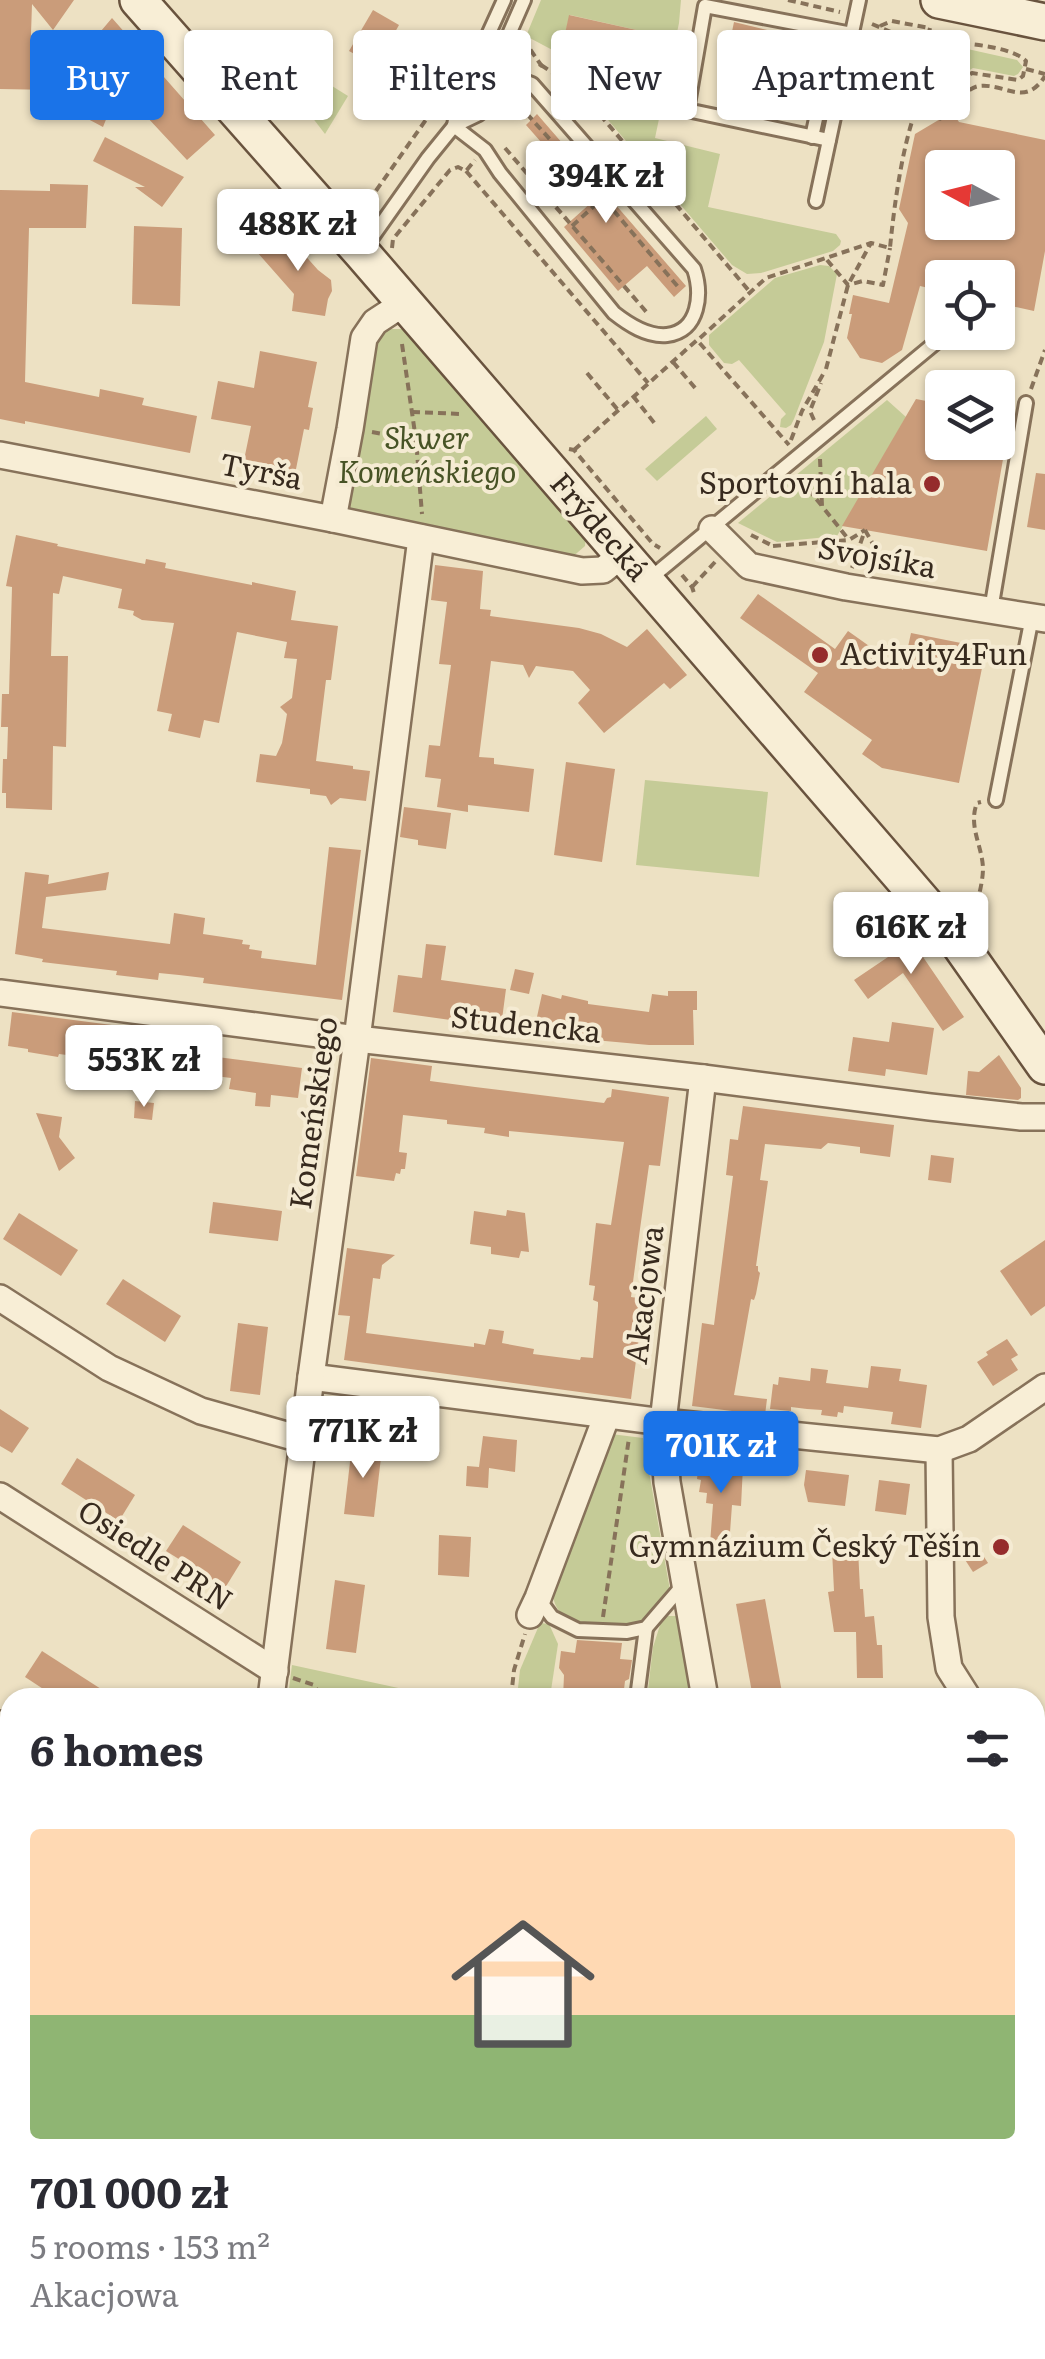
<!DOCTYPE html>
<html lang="en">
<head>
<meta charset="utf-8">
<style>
  body { margin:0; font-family:Literata,serif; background:#f2f2f3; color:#2b2b33; height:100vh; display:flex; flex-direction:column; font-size:38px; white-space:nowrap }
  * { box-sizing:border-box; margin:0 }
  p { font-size:32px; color:#7c7c81 }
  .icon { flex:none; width:55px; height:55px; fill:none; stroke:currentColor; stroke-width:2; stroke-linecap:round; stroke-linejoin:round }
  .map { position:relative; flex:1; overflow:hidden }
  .sheet { position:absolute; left:0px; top:1688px; width:1045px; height:672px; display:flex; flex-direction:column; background:#fff; border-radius:30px 30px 0 0; box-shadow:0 2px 8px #0004 }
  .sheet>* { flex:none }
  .banner { position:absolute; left:30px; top:30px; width:985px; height:90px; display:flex; gap:20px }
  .needle { width:65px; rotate:277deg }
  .fabs { position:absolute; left:925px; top:150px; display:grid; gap:20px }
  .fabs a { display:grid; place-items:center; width:90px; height:90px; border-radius:10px; background:#fff; box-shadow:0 2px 8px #0004; font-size:50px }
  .price { position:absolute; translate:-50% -85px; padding:0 22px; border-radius:10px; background:#fff; color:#222; font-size:32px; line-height:65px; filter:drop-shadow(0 2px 5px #0008) }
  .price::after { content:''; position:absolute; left:50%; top:60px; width:30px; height:22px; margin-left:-15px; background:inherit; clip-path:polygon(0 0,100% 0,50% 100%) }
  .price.selected { background:#1a73e8; color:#fff }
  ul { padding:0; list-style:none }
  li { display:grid; align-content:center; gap:20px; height:530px; padding:0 30px }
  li+li { border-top:2px solid #e1e1e2 }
  li span { display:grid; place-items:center; height:310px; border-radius:10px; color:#555 }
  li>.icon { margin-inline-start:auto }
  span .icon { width:180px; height:180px; fill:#fffc; stroke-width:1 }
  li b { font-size:42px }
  h2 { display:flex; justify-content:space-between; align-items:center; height:120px; padding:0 30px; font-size:42px }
  .pill { padding:0 35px; border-radius:10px; background:#fff; box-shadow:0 2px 8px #0004; font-size:35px; line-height:90px }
  .pill.selected { background:#1a73e8; color:#fff }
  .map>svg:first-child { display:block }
</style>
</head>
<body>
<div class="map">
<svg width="1045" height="2359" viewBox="0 0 1045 2359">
  <rect width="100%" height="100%" fill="#ede1c3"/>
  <g fill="#c5cb97">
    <polygon points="541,0 681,0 679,23 655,138 720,154 708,207 836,234 841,241 840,245 833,251 761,273 747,274 732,265 573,79 576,75 612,83 653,98 662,79 650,76 659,35 570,15 560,54 526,36"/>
    <polygon points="954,46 1017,60 1023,67 1018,74 1014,76 973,68 950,82 936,86 941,61 949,60"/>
    <polygon points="300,66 348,96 325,134 285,82"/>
    <polygon points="820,265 829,266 837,274 824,342 794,419 791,425 786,428 780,427 781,419 786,414 739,360 732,364 724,363 709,345 709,335 775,278"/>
    <polygon points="384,329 410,329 586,529 585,546 570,559 346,512 372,340"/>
    <polygon points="887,400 906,417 837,536 777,542 738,523"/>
    <polygon points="706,416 717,429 657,481 645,469"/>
    <polygon points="645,780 768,792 759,877 636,865"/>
    <path d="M611,1434L643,1438L670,1590L643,1623C621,1625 570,1630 557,1608C554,1603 553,1597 552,1592Z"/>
    <polygon points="668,1616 676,1616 691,1697 647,1698 653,1647 662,1619"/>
    <polygon points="540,1623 549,1624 558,1644 550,1697 517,1697 520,1670"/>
    <polygon points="292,1665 403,1689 402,1697 288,1697"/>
    <polygon points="0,1874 10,1875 10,2008 0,2003"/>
  </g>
  <g fill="#ca9c7a" fill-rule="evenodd">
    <polygon points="0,0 74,0 53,30 32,4 30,64 83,65 90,44 112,18 215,135 187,160 119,87 103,127 71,110 62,115 47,110 54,90 0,89"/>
    <polygon points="373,10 399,25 376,66 349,51"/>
    <polygon points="569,15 659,35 650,76 560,57"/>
    <polygon points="734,22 813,41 801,96 790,103 780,101 776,118 741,111 746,85 722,80"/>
    <path d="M952,112L959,122L1045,140V251L1034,311L998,303V278H942V291L920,286L902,350L882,363L860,358L847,338L852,314H849L853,295L889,303L908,223L899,209L915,134ZM942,168H998V222H942Z"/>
    <polygon points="537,114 686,286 674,297 647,266 618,291 564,227 593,201 526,125"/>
    <polygon points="105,137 184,177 162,207 135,187 145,187 93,161"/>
    <polygon points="50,184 88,185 86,228 29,228 25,382 99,397 100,389 144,398 142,405 197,416 190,453 25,421 25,424 0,419 0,190 50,191"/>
    <polygon points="277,224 318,270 331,280 332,291 328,299 325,316 292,311 294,294 257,252 268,243 269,235 276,235"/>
    <polygon points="134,226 182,228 180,306 132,304"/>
    <polygon points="260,351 317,362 308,407 313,408 309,430 304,429 295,474 243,465 251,426 211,419 218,381 254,388"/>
    <polygon points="916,399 942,404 942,442 1006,442 987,551 842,526"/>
    <polygon points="1036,473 1045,474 1045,530 1027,527"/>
    <polygon points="16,535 58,544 57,546 145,564 146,559 166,563 165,568 252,585 252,582 296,591 291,620 338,626 331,680 326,680 316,761 353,766 353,769 370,771 366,801 340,798 331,805 326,796 310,794 310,789 256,782 260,754 276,756 282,743 287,714 280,707 292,698 297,659 284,658 287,642 237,632 219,723 204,720 200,738 168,731 172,714 157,711 174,623 142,620 133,615 134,611 118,608 122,589 63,576 59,594 53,593 51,656 68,656 66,747 53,746 52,810 6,808 6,793 2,793 3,759 7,759 8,727 1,727 2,694 9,694 12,587 6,586"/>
    <polygon points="435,565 483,571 480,609 491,610 490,616 579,628 601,634 627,647 647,629 687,675 670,689 664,683 604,733 578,703 590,690 573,671 536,666 529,678 523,665 491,661 479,757 494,758 494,764 534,769 529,812 468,805 468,812 437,807 441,779 425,777 429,745 440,746 451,665 439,664 447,602 431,600"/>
    <polygon points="758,594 835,649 848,631 903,670 911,633 986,648 959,783 882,768 862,754 872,740 804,692 818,673 740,618"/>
    <polygon points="566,762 615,769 602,862 554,855"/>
    <polygon points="404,807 451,813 446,849 418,845 418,840 400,837"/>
    <polygon points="329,847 361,850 342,1000 203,983 204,978 179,975 159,973 158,980 116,975 117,971 42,962 43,959 15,954 25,872 49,875 48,884 109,872 106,890 46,897 42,928 170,944 174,913 205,918 203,934 243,940 242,944 250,945 249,949 262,951 261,958 316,965"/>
    <polygon points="904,924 929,953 923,957 964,1017 943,1031 903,973 868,999 854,980 891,955 881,944"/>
    <polygon points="426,944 446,946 441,980 506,989 501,1027 393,1012 398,975 422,978"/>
    <polygon points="515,969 534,973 529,994 510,990"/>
    <polygon points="668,991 697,991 697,1010 693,1010 694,1045 649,1045 594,1040 576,1035 574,1043 551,1038 553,1031 535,1026 542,994 561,999 562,995 588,1001 588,1004 649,1012 652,994 668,996"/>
    <polygon points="12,1012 135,1028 130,1063 59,1054 58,1057 28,1052 28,1049 8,1046"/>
    <polygon points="892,1022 934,1028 927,1075 886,1069 885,1076 848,1071 853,1037 889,1042"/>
    <polygon points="194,1054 302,1068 298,1098 271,1095 270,1107 255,1106 256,1093 229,1089 231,1078 192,1073"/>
    <polygon points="999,1055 1021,1088 1021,1098 1018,1100 966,1095 968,1071 979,1072"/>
    <polygon points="371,1058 432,1066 430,1081 475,1087 604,1103 607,1098 611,1097 612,1089 669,1097 660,1166 649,1165 640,1229 631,1297 644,1299 631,1399 344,1360 350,1316 338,1315 347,1248 395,1255 382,1265 380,1279 373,1278 366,1333 474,1347 474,1343 485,1345 489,1329 504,1331 502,1343 534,1349 533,1354 580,1360 581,1357 593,1358 598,1306 598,1302 593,1300 595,1286 589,1285 596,1223 611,1225 624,1142 509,1131 509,1137 484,1133 485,1128 447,1124 447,1120 403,1115 399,1152 407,1153 405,1169 401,1169 400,1174 396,1173 394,1181 356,1176"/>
    <polygon points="135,1101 154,1103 152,1120 134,1118"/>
    <polygon points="743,1106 894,1125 890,1157 860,1153 860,1147 828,1143 821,1149 765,1144 760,1180 768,1181 756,1266 758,1266 758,1271 760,1273 756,1294 754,1300 751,1299 734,1395 767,1399 765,1415 692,1406 702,1323 714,1325 733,1176 726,1175 730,1139 738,1140"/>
    <polygon points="36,1113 62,1117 59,1137 75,1158 59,1171"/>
    <polygon points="931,1155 954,1158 951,1183 928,1180"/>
    <polygon points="213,1202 282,1211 278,1241 209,1233"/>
    <polygon points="507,1210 525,1213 529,1252 521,1251 519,1258 491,1254 491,1247 470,1244 474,1211 506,1216"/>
    <polygon points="19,1213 78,1250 61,1276 3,1239"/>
    <polygon points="1045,1240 1045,1306 1031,1316 1000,1271"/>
    <polygon points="123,1279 181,1316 165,1342 106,1304"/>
    <polygon points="238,1323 268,1327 260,1395 230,1391"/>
    <polygon points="1007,1339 1018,1355 1011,1359 1018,1370 993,1386 977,1362 988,1355 986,1352"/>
    <polygon points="871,1366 901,1369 899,1381 927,1385 921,1428 891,1424 893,1412 844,1406 843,1413 838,1412 837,1417 821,1415 822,1410 807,1409 791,1407 791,1411 770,1409 773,1384 778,1385 779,1377 810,1381 811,1368 828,1370 826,1383 868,1388"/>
    <polygon points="0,1409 29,1428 12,1453 0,1446"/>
    <polygon points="483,1436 517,1440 515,1472 489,1468 488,1488 466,1486 467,1466 479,1467"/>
    <polygon points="352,1445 382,1449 374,1517 344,1514"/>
    <polygon points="77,1458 135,1495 119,1521 61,1484"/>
    <polygon points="699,1461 743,1466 741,1506 732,1505 729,1546 710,1544 713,1504 706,1503 707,1493 699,1492 701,1480 697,1479"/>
    <polygon points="806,1470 849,1475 845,1506 808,1502 804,1485"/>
    <polygon points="879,1480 910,1484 906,1515 875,1511"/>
    <polygon points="183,1525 241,1562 225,1588 166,1551"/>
    <polygon points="439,1535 471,1537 469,1577 438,1575"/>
    <polygon points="973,1540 988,1563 973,1572 958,1549"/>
    <polygon points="858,1549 860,1589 863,1589 865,1617 874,1616 877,1645 882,1645 883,1678 857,1678 856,1632 834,1632 828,1592 834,1591 832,1550"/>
    <polygon points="335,1580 365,1585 356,1653 326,1649"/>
    <polygon points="765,1599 783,1698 753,1698 736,1604"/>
    <polygon points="577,1640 622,1643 620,1659 632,1660 629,1679 625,1681 623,1698 563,1698 564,1675 559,1668 561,1651 575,1653"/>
    <polygon points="42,1651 115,1698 57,1698 25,1677"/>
  </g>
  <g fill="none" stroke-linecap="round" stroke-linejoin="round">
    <g stroke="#87725a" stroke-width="18">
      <g id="service">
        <path d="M454,126L485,150L500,173L614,313C628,324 647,337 667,335C700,331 702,293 694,269L532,84L502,72"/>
        <polyline points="454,126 458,101 504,0"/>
        <polyline points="812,137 835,31"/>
        <polyline points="829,140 687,110 705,6 852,34"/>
        <polyline points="816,201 859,0"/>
        <polyline points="363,250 428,158 454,126 479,114 502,72 503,48 524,0"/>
        <polyline points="647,581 946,334"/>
        <polyline points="991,610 1026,403"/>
        <polyline points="996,800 1032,617"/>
        <polyline points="538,1598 552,1617 578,1630 627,1632 646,1628 683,1585"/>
        <polyline points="637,1698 646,1628"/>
      </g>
    </g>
    <g stroke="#87725a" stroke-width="30">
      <g id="minor">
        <polyline points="0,455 333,519 582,571 603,570 623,554"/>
        <polyline points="333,519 350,429 364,338 375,322 404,303"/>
        <polyline points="712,529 749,566 846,587 1045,619"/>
        <polyline points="0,993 357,1039 703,1078 930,1107 1021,1117 1045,1117"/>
        <polyline points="703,1078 663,1422 667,1482 705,1698"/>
        <polyline points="0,1298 109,1368 201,1411 304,1440"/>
        <polyline points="311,1377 663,1422 939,1450 969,1439 1045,1387"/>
        <polyline points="939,1450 941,1617 949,1668 968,1698"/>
        <polyline points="0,1496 275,1671"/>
        <polyline points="530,1615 538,1598 607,1415"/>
        <polyline points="271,1698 311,1377 357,1039 421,538"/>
        <polyline points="0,1724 10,1730"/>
        <polyline points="1035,1800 1045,1815"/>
        <polyline points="1035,2230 1045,2230"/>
        <polyline points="95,2350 95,2359"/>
        <polyline points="431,2350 431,2359"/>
        <polyline points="761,2350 761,2359"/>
      </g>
    </g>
    <g stroke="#69533e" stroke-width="40">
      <g id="secondary">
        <polyline points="138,0 361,252 899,874 960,945 1045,1066"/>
        <polyline points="939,0 1045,22"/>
      </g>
    </g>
    <g stroke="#87725a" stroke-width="4" stroke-dasharray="8 5" stroke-linecap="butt">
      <polyline points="788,0 840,12"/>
      <polyline points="872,24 891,32"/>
      <polyline points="880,26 892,21 929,28"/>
      <path d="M930,28L917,83V101C931,103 944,104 957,98C964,95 971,87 979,86C1006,83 1025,108 1045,76"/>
      <polyline points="523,39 541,65 539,68"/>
      <path d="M936,41C959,43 1010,45 1026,61L1023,76L1018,80L972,73L952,85L934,104L942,121"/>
      <polyline points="541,65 580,91 750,292"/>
      <polyline points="1026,69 1045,74"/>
      <polyline points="518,104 603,198 679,288"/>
      <polyline points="501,111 511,104 518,103 522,98"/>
      <polyline points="505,148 649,315"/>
      <polyline points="466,171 648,383"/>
      <polyline points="361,212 442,97"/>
      <polyline points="572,226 602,199"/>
      <polyline points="392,248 393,239 450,170 458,167 466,171 475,160"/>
      <polyline points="827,260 848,285 863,281 883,285 890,248"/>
      <path d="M700,338L766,278L871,243L890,248C894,206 905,118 928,85"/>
      <polyline points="402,344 416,440 422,514"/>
      <polyline points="673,362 696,389"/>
      <polyline points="826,369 848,285 871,243"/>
      <polyline points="587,373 618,410"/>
      <polyline points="1031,389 1045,350"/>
      <polyline points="633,396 656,425"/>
      <polyline points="412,412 462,414"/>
      <polyline points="814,420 810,411 821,383"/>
      <polyline points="372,432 416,440"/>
      <polyline points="791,440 802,411 825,371"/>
      <polyline points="569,449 574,450 653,544 660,548"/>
      <polyline points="574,450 697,340 789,445"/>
      <polyline points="820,459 822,506 849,540"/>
      <polyline points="800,479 822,506"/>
      <polyline points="865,530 887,569"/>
      <polyline points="751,535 773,546"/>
      <polyline points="773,546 849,540 865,530"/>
      <polyline points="852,568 865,530"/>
      <polyline points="682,575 692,587 695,596"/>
      <polyline points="692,587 715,562"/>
      <path d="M974,917C977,902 983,883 983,868C982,845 968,826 977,803L981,802"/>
      <polyline points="603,1617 629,1438"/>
      <polyline points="293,1678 314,1685 322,1698"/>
      <polyline points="511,1698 514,1670 525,1634"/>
      <polyline points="0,1856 10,1855"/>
      <polyline points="0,2177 10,2183"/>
    </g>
    <use href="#service" stroke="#f8eed6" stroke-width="12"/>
    <use href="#minor" stroke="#f8eed6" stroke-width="25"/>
    <use href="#secondary" stroke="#f8eed6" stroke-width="35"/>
  </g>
  <g fill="#952c2c" stroke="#f5ebd3" stroke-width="4">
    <circle cx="932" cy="484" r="10"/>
    <circle cx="820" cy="655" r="10"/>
    <circle cx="1001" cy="1547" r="10"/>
  </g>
  <g text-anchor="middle" stroke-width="8" stroke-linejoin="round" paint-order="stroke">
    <g font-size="30" font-style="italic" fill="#475325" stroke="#f5ebd3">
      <text x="427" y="449">Skwer<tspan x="427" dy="34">Komeńskiego</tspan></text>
    </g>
    <g font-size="30" fill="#372a1e" stroke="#f5ebd3">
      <text transform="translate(261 472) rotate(11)" y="10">Tyrša</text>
      <text transform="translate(599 527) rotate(49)" y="10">Frýdecká</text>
      <text transform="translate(877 558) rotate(10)" y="10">Svojsíka</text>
      <text transform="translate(526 1025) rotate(6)" y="10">Studencka</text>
      <text transform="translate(314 1113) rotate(-82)" y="10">Komeńskiego</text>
      <text transform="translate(645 1295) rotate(-83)" y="10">Akacjowa</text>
      <text transform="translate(155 1556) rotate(33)" y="10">Osiedle PRN</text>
    </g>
    <g font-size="30" fill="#372a1e" stroke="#f5ebd3" text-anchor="end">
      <text x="912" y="494">Sportovní hala</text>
      <text x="840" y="665" text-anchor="start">Activity4Fun</text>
      <text x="981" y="1557">Gymnázium Český Těšín</text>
    </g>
  </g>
</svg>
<div class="fabs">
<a><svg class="needle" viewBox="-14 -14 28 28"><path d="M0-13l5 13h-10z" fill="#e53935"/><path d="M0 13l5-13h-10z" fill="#7c7c81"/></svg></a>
<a><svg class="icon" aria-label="locate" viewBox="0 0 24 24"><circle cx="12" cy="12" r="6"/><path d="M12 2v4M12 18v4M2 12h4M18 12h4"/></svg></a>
<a><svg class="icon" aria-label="layers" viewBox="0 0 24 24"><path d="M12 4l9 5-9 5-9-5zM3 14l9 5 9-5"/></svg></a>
</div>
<b class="price" style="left:606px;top:226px">394K zł</b>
<b class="price" style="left:298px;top:274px">488K zł</b>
<b class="price" style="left:911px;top:977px">616K zł</b>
<b class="price" style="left:144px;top:1110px">553K zł</b>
<b class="price" style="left:363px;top:1481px">771K zł</b>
<b class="price selected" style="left:721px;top:1496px">701K zł</b>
<div class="banner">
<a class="pill selected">Buy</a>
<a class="pill">Rent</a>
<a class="pill">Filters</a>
<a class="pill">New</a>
<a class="pill">Apartment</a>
</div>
<section class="sheet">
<h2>6 homes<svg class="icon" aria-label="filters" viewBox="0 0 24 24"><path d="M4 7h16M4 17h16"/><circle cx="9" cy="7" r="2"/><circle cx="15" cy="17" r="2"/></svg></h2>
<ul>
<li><span style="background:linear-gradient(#ffd9b3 60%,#8fb573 0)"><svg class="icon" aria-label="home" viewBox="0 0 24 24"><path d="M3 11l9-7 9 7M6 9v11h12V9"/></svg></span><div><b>701 000 zł</b><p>5 rooms · 153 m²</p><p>Akacjowa</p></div></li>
</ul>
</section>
</div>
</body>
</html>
